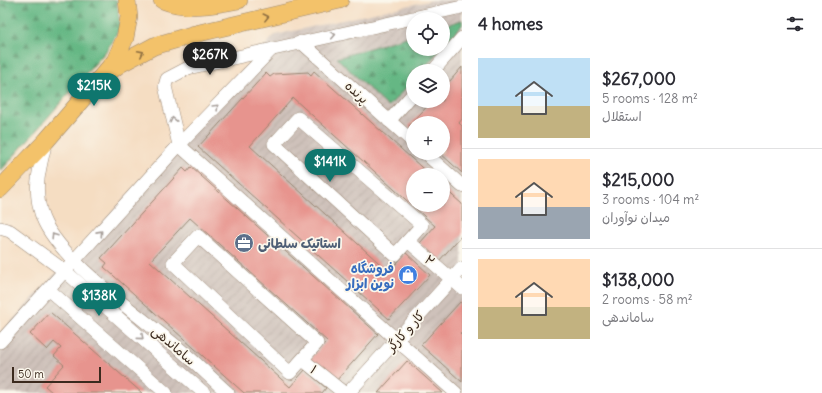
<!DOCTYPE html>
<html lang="en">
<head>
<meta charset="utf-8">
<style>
  body { margin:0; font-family:Delius,"Playpen Sans Arabic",sans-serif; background:#f7f7f7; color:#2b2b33; height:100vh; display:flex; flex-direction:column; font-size:15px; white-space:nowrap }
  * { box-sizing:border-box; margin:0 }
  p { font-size:13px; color:#7c7c81 }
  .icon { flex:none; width:22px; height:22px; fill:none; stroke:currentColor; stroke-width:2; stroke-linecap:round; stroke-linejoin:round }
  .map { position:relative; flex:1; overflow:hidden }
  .side { display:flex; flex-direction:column; background:#fff; width:360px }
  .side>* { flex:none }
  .fabs { position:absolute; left:406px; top:12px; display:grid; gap:8px }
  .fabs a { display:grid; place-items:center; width:44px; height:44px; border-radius:50%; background:#fff; box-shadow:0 2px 6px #0003; font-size:20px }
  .scale { position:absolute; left:12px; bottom:10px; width:89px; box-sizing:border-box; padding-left:4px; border:2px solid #3b2a1e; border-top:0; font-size:11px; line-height:14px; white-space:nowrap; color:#3b2a1e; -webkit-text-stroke:3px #fbf7ec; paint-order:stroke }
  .price { position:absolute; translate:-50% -34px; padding:0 9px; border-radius:14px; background:#0f766e; color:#fff; font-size:13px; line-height:26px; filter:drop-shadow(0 1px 2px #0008) }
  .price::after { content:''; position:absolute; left:50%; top:24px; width:12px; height:9px; margin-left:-6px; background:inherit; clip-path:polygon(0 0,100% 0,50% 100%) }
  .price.current { background:#222; color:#fff }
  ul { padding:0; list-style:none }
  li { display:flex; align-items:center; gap:12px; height:100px; padding:0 16px }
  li+li { border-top:1px solid #e1e1e2 }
  li span { display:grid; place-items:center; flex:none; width:112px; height:80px; border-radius:0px; color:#555 }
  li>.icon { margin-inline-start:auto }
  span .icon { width:48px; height:48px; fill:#fffc; stroke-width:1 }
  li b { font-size:17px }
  h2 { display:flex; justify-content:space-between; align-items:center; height:48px; padding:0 16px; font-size:17px }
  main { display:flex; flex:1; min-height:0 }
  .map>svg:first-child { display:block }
</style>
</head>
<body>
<main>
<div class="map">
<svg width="462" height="393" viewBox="0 0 462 393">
  <defs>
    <pattern id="industrial-furrows" width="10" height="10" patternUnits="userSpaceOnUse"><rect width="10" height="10" fill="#cec1ba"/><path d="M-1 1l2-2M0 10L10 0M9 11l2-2" fill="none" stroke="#b2a69f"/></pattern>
    <pattern id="forest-firs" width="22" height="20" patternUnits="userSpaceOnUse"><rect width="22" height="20" fill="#65b784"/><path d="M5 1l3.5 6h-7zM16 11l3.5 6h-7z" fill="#54956b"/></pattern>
  </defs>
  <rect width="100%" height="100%" fill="#fbf7ec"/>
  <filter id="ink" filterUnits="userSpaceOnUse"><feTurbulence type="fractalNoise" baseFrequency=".025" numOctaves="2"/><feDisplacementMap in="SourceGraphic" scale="8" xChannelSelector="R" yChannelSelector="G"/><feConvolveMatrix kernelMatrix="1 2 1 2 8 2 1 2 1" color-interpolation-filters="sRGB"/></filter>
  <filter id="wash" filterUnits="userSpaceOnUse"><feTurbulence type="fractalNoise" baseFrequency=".012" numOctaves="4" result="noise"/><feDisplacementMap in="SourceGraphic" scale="16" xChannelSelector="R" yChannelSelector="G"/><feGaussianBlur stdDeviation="0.9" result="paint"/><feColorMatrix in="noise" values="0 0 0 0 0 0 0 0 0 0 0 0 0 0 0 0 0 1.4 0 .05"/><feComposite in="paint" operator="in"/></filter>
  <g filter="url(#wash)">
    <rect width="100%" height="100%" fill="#f5ddc2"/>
    <path fill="url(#industrial-furrows)" fill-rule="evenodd" d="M433,0H462V393H0V334L275,35ZM413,19H443V49H413ZM413,71H443V101H413ZM413,123H443V153H413ZM413,175H443V205H413Z"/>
    <g fill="url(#forest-firs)" stroke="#507051">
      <polygon points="0,0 117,0 120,28 107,50 0,172"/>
      <polygon points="462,20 462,25 443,46 443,26"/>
      <polygon points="413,35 413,49 441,49 421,71 413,71 413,80 388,107 337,58"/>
    </g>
    <g id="blocks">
      <g fill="#e7948e">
        <polygon points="462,67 462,119 459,123 462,126 462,173 440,153 443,153 443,123 413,123 413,129 409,126 432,101 443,101 443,89"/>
        <polygon points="314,71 430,175 413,175 413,205 443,205 443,187 462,204 462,235 439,261 420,243 435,226 293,98 250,146 389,272 406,253 430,275 389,319 198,147 266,73 270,77 274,74 308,72 311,75"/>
        <polygon points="191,167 378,334 336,381 310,359 327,341 190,218 150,261 290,387 305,370 326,388 322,393 244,393 104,267 107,263 101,258 183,168 187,172"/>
        <polygon points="460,302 462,304 462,331 460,333 462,335 462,382 421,345"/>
        <polygon points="50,312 142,393 53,393 45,386 64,365 54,356 61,348 54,342 47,350 30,334"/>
        <polygon points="407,361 443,393 378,393"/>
      </g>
    </g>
  </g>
  <g filter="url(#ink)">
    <use href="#blocks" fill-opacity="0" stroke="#988470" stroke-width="1"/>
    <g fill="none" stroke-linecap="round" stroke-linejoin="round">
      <g stroke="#988470" stroke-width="14">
        <g id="minor">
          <polyline points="301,42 413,142"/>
          <polyline points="271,50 179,145 456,393"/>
          <polyline points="433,71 462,38"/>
          <polygon points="298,118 422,225 395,255 274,144"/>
          <polyline points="389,121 413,94"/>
          <path d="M46,141C40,167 33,187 41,213C53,256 140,316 176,346C194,361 210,377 228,393"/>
          <polyline points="425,153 462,186"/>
          <polyline points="0,228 10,231 66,272 204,393"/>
          <polygon points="198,236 317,343 290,373 173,263"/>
          <polyline points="408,241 462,288"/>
          <polyline points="49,290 166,393"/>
          <polyline points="0,342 179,145 165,86 167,79 188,68 462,7"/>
          <polyline points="303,360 344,393"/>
          <polyline points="348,393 462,268"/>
        </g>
      </g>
      <g stroke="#988470" stroke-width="18">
        <g id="major">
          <path d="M162,0C186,10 214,5 239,0"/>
          <polyline points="97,81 120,64 154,46 195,34 340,0"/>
          <polyline points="0,189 46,141 115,61 125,38 129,17 127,0"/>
        </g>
      </g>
      <use href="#minor" stroke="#fff" stroke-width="13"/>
      <use href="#major" stroke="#f3c26a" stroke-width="17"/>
    </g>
    <defs><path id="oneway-chevron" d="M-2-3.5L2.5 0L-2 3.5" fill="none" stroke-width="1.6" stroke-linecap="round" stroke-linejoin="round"/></defs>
    <g stroke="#8e6e40">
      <use href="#oneway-chevron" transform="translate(266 17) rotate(-14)"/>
      <use href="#oneway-chevron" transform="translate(141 53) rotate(-27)"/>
    </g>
    <g stroke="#a79f9a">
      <use href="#oneway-chevron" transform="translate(333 35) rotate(-12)"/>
      <use href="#oneway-chevron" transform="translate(216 107) rotate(-46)"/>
      <use href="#oneway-chevron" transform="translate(173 120) rotate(-104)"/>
      <use href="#oneway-chevron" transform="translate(100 233) rotate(-48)"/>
      <use href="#oneway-chevron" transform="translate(54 236) rotate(-123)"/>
      <use href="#oneway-chevron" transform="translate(141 337) rotate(41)"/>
    </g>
  </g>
  <defs>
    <g id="office-disc" transform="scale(1)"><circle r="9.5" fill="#5c6f8a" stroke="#fbf7ec"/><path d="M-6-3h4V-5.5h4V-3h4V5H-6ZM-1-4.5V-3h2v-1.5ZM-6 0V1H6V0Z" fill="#fff"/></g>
    <g id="shop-disc" transform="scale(1)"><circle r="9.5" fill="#3f7fe0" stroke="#fbf7ec"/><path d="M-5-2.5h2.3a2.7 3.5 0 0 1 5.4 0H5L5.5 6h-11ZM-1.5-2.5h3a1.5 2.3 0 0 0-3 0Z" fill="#fff"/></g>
  </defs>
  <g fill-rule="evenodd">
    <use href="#office-disc" x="244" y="243"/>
    <use href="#shop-disc" x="408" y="275"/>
  </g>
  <g text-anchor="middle" stroke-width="3.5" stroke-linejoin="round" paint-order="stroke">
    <g font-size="13" fill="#3b2a1e" stroke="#fbf7ec">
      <text transform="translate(357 92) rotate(42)" y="5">پرنده</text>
      <text transform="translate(430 260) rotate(40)" y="5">۲</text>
      <text transform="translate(405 331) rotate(-48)" y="5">کار و کارگر</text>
      <text transform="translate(174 345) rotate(41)" y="5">ساماندهی</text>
      <text transform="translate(314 369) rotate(39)" y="5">۱</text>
    </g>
    <g font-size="13" font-weight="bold" fill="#4e5e75" stroke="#fbf7ec" text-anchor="start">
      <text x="258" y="248">استاتیک سلطانی</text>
    </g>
    <g font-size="13" font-weight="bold" fill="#366cbe" stroke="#fbf7ec" text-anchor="end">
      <text x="394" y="273">فروشگاه<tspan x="394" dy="15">نوین ابزار</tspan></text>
    </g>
  </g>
</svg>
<div class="fabs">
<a><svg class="icon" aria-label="locate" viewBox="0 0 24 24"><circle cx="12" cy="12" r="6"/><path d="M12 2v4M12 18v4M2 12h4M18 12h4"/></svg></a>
<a><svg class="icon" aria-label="layers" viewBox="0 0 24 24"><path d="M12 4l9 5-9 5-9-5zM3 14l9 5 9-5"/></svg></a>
<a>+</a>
<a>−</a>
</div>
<div class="scale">50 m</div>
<b class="price current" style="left:210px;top:76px">$267K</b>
<b class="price" style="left:94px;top:107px">$215K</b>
<b class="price" style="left:330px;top:183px">$141K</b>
<b class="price" style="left:99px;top:317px">$138K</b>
</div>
<section class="side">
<h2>4 homes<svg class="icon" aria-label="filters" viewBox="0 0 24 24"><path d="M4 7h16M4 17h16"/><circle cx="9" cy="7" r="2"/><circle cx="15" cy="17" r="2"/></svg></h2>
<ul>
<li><span style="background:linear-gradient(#bfe0f5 60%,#c2b280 0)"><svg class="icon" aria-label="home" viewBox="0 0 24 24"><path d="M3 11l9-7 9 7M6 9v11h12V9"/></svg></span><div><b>$267,000</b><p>5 rooms · 128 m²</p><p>استقلال</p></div></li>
<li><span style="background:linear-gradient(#ffd9b3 60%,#9aa5b1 0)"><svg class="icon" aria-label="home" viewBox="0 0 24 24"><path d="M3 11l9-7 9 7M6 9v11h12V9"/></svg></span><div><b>$215,000</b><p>3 rooms · 104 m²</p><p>میدان نوآوران</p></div></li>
<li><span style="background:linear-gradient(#ffd9b3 60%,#c2b280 0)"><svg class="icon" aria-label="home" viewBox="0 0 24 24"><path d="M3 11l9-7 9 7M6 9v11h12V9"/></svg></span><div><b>$138,000</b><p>2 rooms · 58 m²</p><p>ساماندهی</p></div></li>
</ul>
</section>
</main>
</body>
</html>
